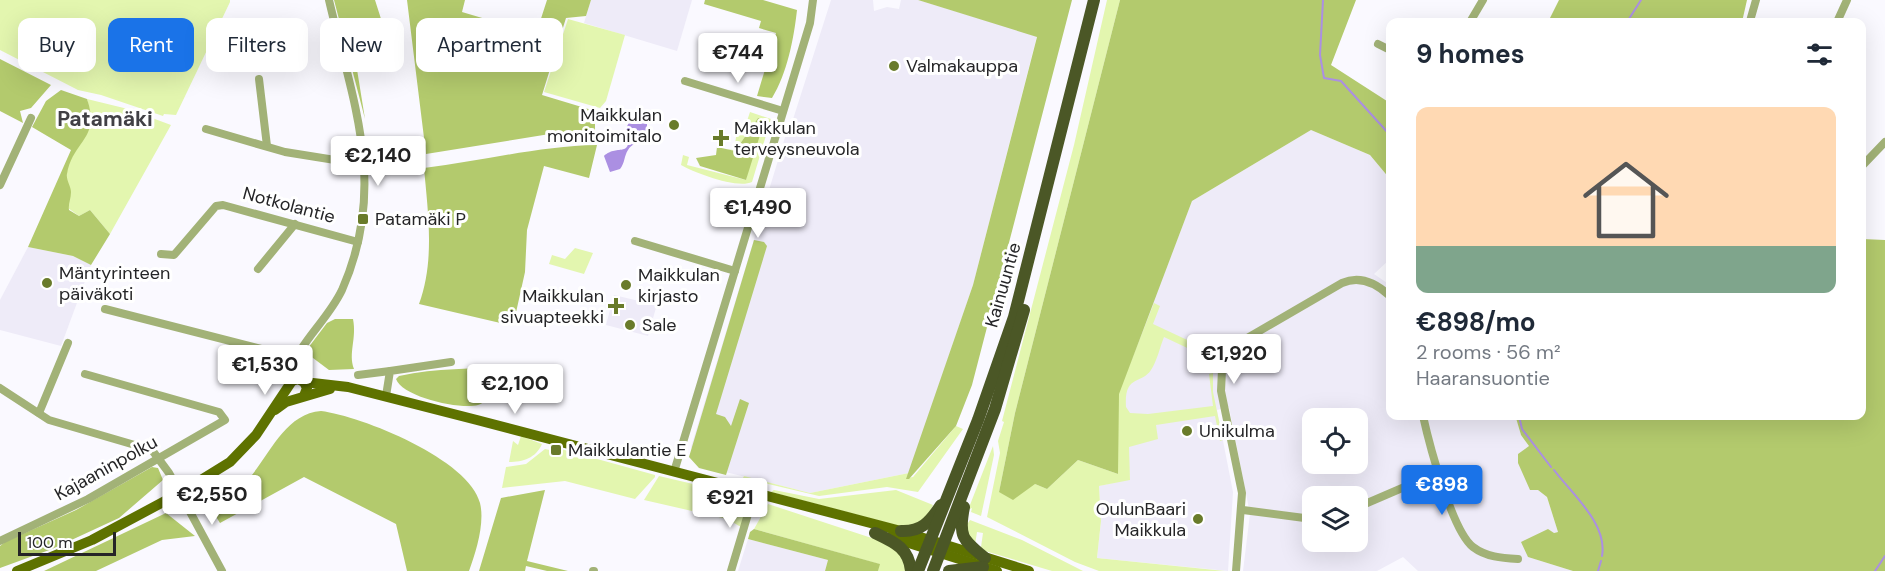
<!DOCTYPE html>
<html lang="en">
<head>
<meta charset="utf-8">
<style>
  body { margin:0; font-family:"DM Sans",sans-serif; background:#f2f2f3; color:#1f2937; height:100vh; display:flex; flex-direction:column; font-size:22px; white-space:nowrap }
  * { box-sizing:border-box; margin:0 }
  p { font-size:20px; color:#747a83 }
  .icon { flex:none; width:33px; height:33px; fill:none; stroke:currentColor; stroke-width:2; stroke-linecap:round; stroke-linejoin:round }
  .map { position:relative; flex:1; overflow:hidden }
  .details { position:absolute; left:1386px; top:18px; width:480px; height:402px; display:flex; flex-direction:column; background:#fff; border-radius:12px; box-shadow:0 6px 24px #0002 }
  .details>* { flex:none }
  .hud { position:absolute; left:18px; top:18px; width:570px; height:54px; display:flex; gap:12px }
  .controls { position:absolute; left:1302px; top:408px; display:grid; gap:12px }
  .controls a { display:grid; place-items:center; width:66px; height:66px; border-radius:12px; background:#fff; box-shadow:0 6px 24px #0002; font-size:30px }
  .scale { position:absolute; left:18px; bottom:15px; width:98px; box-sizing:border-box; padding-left:6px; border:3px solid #252527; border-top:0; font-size:16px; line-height:21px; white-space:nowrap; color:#252527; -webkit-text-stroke:4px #fff; paint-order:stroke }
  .price { position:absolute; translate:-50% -51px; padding:0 14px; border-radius:6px; background:#fff; color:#222; font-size:20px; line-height:39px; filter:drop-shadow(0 2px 3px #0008) }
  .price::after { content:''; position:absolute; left:50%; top:36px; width:18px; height:14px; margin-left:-9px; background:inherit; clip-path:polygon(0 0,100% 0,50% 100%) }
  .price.active { background:#1a73e8; color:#fff }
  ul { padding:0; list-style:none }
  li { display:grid; align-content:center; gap:12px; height:318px; padding:0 30px }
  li+li { border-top:2px solid #e0e1e3 }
  li span { display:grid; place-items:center; height:186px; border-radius:12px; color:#555 }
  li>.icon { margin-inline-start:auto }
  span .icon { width:108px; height:108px; fill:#fffc; stroke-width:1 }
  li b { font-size:26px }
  h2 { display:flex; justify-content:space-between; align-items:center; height:72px; padding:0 30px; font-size:26px }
  .tag { padding:0 21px; border-radius:12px; background:#fff; box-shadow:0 6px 24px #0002; font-size:21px; line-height:54px }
  .tag.active { background:#1a73e8; color:#fff }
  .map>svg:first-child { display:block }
</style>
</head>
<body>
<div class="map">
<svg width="1885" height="571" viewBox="0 0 1885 571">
  <rect width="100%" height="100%" fill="#faf9ff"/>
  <g fill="#eeebf8" fill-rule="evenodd">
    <polygon points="591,0 692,0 677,51 584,23"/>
    <polygon points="831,0 873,0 874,11 887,7 899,9 901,0 918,0 1037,36 973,285 909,473 810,493 701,466 691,447 786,134 788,135"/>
    <path d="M1311,130L1370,155L1390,179V259L1374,274L1390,285V416H1502L1504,420L1516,417L1521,435L1529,446L1538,489L1547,497L1558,532L1554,533L1528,557L1573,571H1418L1403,557L1377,571H1243L1250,514L1229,407L1217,410L1233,492L1228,571L1097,558L1101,521L1099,486L1130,479L1118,394L1192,201ZM1312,418H1358V464H1312ZM1312,496H1358V542H1312Z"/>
    <polygon points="28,247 73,256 91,265 61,346 0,330 0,300"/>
    <polygon points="641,292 659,297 648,336 606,325 614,295 639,301"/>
    <polygon points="748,539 828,560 825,571 738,571"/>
  </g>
  <g fill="#e3f6af">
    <polygon points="0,0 230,0 230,2 176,115 164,114 163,116 101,95 78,90 0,50"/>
    <path d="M1107,0H1120L1015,413L999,492L1035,484L1047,489L1078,460L1118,474V394L1154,303L1160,306L1153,324L1213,352L1216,347L1222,351L1217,362L1164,337C1160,347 1157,361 1151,370C1141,385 1124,374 1126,407L1130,413L1148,414L1213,406L1209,374L1213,373V392L1223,440L1220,441L1215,416L1156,425L1158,439L1129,447L1130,480L1099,486L1101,521L1097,558L1225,571H1099L1075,562L987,517L1000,453L998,441L1004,422L1002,421L1074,145Z"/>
    <polygon points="568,19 625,35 606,101 600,108 544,92"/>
    <path d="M87,99L128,109L171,125L110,234L90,210L79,216L68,208C72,190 67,190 67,176C67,147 100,139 87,99Z"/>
    <path d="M750,112L771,119L752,182C737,189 695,173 681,165L683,155L689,157L687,165L746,180L758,118L735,151L725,149L734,150L737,131L743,133Z"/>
    <polygon points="575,248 593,253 584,274 549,264 552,255 565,259"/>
    <polygon points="956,426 963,429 918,492 887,487 819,496 743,478 744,476 810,493 909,473 907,478 913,477"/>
    <path d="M521,436L542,444C536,458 523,462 509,462L513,441L518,445Z"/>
    <polygon points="993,446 994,455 981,516 971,512 972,508 968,510"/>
    <polygon points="545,449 559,452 561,449 655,475 655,477 635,499 565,481 502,488 506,467 526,464"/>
    <polygon points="659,476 744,496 747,503 741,527 727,519 644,500"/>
    <polygon points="774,490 819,499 896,490 933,505 926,520 907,528 771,492"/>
    <polygon points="768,504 890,544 900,551 906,571 878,571 879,564 754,529"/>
    <polygon points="965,520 968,523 970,520 1022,540 1083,571 1052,571 985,551 981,547 983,533 977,532 975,545 970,542"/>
  </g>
  <g fill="#b3ca6d">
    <polygon points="334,0 375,0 382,22 350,26 365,119"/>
    <polygon points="407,0 465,0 462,12 536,34 547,0 591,0 586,16 566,18 542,95 595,111 595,136 562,132 426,154"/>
    <path d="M705,0H763L797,10C794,38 787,74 772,98L757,96L776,33L759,28L761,21L704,4Z"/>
    <polygon points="918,0 1072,0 972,385 956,426 909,479 906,479 973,285 1037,37"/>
    <polygon points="1120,0 1356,0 1331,65 1390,103 1390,179 1370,155 1311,130 1192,201 1119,394 1118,474 1078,460 1047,489 1035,484 1013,500 999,492 1015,413"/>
    <polygon points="1559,0 1747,0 1742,22 1548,22"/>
    <polygon points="0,59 51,85 31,108 20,111 23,123 0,111"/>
    <path d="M61,90L87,99C101,139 73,140 67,174C66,180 71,186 71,192C71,199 68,204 69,210L79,216L90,210L110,234L91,265L73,256L28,247L71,150L32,127L46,101Z"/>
    <polygon points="758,118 765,119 746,180 700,166 696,158 716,155 717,147 735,151"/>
    <path d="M597,145L589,178L544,166L527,230L525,272L513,326L419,304C435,261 428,213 424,168C482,161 539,146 597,145Z"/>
    <polygon points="1862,239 1885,240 1885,571 1573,571 1528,557 1521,542 1548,529 1554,533 1558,532 1547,497 1538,490 1530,490 1518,463 1518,454 1529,446 1521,435 1516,418 1504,420 1502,416 1862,416"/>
    <polygon points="754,240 764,242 767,246 716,414 725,417 731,426 740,399 749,403 726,475 699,468 689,457"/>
    <path d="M335,319H353C357,339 348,353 354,369L329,370L305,352L327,323Z"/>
    <path d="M517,366C513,376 488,402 478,405C461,410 402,397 396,379L399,376C440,367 475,370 517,366Z"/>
    <path d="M321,411C362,416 470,460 480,503C485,523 476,552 469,571H407L396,524L304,477L220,523L210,507C221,500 235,493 245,483C269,458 283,414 321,411Z"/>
    <polygon points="152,467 158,468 163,480 119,518 52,549 0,568 0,546 5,542 76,510"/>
    <polygon points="545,490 527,561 568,571 547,571 526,566 525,571 479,571 501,498"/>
    <polygon points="166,513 195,536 162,540 96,571 44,571"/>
    <polygon points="754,529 880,564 878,571 825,571 828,560 748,539 750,532"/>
  </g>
  <path fill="#ab8fe2" d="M631,117H637L647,124C648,143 635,139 628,150C624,156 625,163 620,169L610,172L604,156C618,143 634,160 626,129Z"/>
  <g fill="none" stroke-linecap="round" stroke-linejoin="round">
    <g stroke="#ab8fe2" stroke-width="2">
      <polyline points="1323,0 1320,55 1324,78 1341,81 1390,135"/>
      <polyline points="1627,22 1641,0"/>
      <polyline points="1519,416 1522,429 1551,467"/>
      <path d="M1554,470C1572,494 1608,524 1602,556"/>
      <polyline points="1598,571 1601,561"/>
      <polyline points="1875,571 1885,556"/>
    </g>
    <g stroke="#a2b277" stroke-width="8">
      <polyline points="1750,21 1756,0"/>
      <polyline points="1470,22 1483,0"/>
      <polyline points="1837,22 1847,0"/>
      <polyline points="1378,44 1390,50"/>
      <polyline points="259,79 267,146"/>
      <polyline points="685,81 783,111"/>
      <polyline points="206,129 285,152 360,164 365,168"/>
      <polyline points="1862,166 1885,142"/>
      <polyline points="0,185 31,118"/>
      <polyline points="635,241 735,271"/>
      <polyline points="161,254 174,255 216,206 223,205 358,242"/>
      <polyline points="258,269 295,224"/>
      <polyline points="105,309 297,358"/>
      <polyline points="358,375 390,371"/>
      <path d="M292,381C299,371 295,360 300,351C313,330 331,313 342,290C388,186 353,103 329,0"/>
      <polyline points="0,388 49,420 152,450 169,473 222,571"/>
      <polyline points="386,396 390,371 451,362"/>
      <polyline points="39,413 68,343"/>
      <path d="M1423,416C1429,443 1452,531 1473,547C1486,557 1502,558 1518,559"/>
      <polyline points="674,472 810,23 813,0"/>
      <polyline points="1358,507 1437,473"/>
      <polyline points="1243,510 1312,519"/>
      <polyline points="0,541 88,499 225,420 219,412 85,374"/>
      <polyline points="593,571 594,571"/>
      <polyline points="731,571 754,494"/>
      <path d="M1236,571L1242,493L1221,391L1222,370L1237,344L1342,283C1360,275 1376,283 1390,296"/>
    </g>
    <g stroke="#5e7200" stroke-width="10">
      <polyline points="304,382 348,387 477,420 901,531 1029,571"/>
      <polyline points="275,410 286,402 330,389"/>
      <polyline points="890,537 997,571"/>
      <polyline points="17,571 92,540 180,493 230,462 256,435 292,381 298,379 304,382 307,388 304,396"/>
    </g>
    <g stroke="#4b5726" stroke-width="12">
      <path d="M964,507C958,537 963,540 985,558"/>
      <path d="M901,531C921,532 930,522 941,505"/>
      <path d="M875,533C894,542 909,548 911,571"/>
      <polyline points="918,571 978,420 1014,317 1094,0"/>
      <polyline points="933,571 995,409 1024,310"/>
      <polyline points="949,571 983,567"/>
    </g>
  </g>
  <g fill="#697b2a" stroke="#fff" stroke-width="2">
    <circle cx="894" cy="66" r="6"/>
    <circle cx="674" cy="125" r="6"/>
    <path d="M718 129h6v6h6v6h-6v6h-6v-6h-6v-6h6z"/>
    <rect x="357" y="213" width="12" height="12" rx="3"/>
    <circle cx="47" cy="283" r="6"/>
    <circle cx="626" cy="285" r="6"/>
    <path d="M613 297h6v6h6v6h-6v6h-6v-6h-6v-6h6z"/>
    <circle cx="630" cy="325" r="6"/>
    <circle cx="1187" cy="431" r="6"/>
    <rect x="550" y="444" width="12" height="12" rx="3"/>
    <circle cx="1198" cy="519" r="6"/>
  </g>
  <g text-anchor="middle" stroke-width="6" stroke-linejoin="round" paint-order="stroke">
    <g font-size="18" fill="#252527" stroke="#fff" text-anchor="start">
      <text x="906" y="72">Valmakauppa</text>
      <text x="662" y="121" text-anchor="end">Maikkulan<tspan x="662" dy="21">monitoimitalo</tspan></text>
      <text x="734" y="134">Maikkulan<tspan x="734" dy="21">terveysneuvola</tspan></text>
      <text x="375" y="225">Patamäki P</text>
      <text x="59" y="279">Mäntyrinteen<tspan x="59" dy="21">päiväkoti</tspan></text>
      <text x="638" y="281">Maikkulan<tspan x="638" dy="21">kirjasto</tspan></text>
      <text x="604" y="302" text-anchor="end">Maikkulan<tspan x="604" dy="21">sivuapteekki</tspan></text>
      <text x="642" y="331">Sale</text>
      <text x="1199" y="437">Unikulma</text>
      <text x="568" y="456">Maikkulantie E</text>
      <text x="1186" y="515" text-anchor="end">OulunBaari<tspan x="1186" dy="21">Maikkula</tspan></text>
    </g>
    <g font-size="18" fill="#252527" stroke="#fff">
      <text transform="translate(289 205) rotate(15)" y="6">Notkolantie</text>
      <text transform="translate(1003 285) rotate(-74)" y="6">Kainuuntie</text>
      <text transform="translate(106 468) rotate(-29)" y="6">Kajaaninpolku</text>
    </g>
    <g font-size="21" font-weight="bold" fill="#414045" stroke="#fff">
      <text x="105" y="126">Patamäki</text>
    </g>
  </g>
</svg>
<div class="controls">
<a><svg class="icon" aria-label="locate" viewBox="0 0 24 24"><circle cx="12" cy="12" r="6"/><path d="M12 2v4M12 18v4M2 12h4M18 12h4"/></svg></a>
<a><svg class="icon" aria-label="layers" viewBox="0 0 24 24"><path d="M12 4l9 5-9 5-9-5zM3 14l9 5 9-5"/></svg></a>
</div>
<div class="scale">100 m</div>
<b class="price" style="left:738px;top:84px">€744</b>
<b class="price" style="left:378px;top:187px">€2,140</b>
<b class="price" style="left:758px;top:239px">€1,490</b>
<b class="price" style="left:1234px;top:385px">€1,920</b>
<b class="price" style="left:265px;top:396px">€1,530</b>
<b class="price" style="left:515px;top:415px">€2,100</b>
<b class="price active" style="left:1442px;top:516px">€898</b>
<b class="price" style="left:212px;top:526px">€2,550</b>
<b class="price" style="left:730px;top:529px">€921</b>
<div class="hud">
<a class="tag">Buy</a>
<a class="tag active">Rent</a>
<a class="tag">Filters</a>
<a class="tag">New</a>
<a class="tag">Apartment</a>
</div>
<section class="details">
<h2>9 homes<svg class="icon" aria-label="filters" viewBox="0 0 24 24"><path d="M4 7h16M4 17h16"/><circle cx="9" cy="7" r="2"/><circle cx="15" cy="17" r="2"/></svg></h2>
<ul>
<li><span style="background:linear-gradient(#ffd9b3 75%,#7fa58c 0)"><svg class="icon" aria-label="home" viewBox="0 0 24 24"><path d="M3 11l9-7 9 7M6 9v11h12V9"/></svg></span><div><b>€898/mo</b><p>2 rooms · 56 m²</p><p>Haaransuontie</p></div></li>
</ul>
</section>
</div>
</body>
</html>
